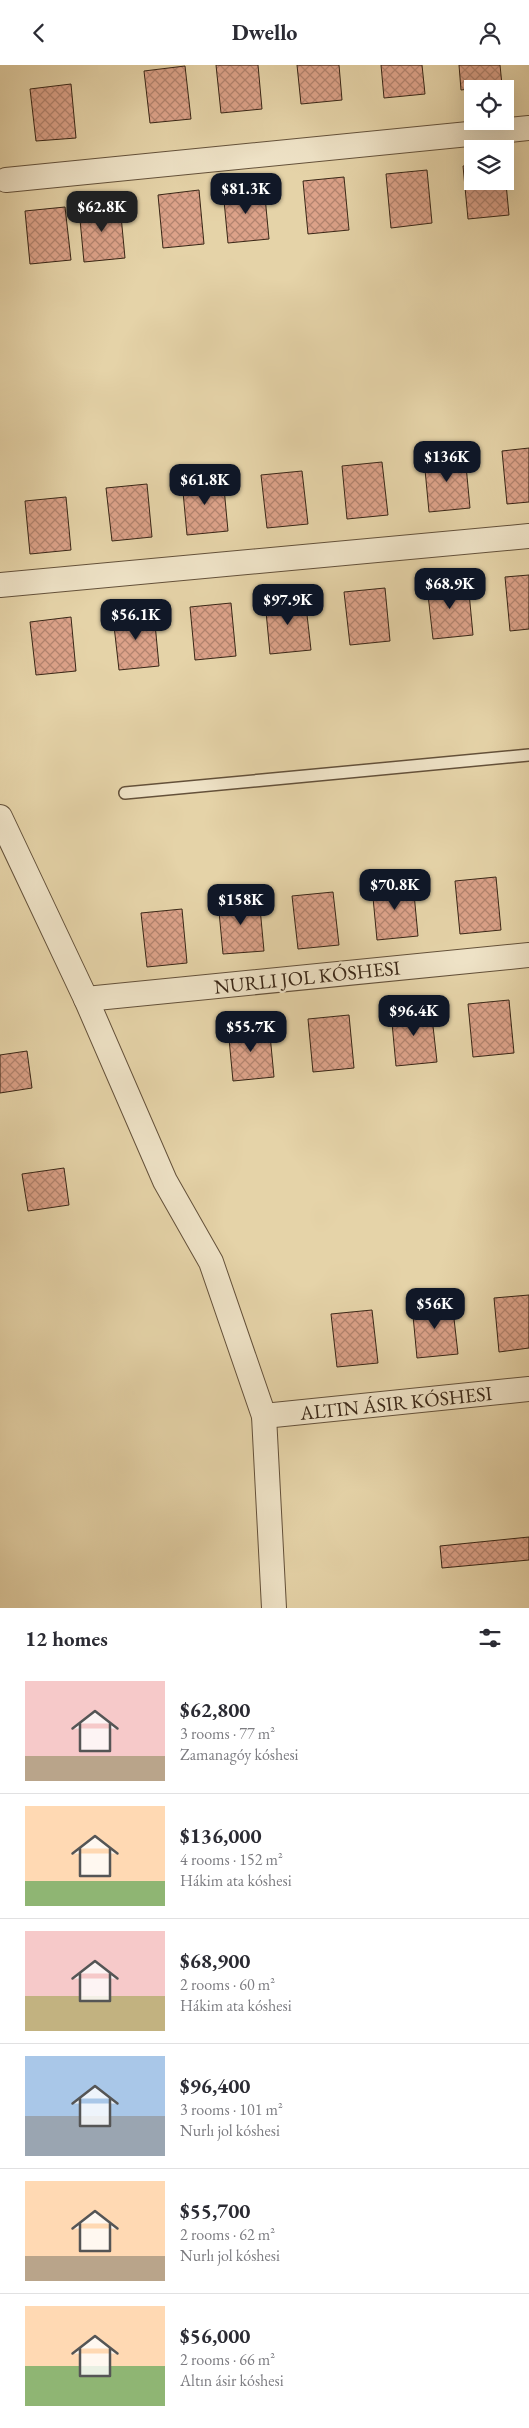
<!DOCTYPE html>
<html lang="en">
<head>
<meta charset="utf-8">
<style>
  body { margin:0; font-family:"EB Garamond",serif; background:#f7f7f7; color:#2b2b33; height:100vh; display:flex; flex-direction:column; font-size:19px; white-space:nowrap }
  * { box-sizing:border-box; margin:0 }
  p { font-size:16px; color:#7c7c81 }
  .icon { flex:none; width:28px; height:28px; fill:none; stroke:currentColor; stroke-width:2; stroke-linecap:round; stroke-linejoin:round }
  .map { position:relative; height:1543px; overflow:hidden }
  .drawer { display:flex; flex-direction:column; background:#fff; flex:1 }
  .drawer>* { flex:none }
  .buttons { position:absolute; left:464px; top:15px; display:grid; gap:10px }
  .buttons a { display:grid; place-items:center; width:50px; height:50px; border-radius:0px; background:#fff; box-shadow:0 5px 20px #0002; font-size:25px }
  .price { position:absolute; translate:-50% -42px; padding:0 11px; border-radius:10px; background:#111827; color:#fff; font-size:16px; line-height:32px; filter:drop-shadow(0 1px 2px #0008) }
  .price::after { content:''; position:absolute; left:50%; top:30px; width:15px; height:11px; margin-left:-8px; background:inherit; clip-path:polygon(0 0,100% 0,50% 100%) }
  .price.current { background:#222; color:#fff }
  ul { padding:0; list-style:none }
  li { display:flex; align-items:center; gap:15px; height:125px; padding:0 25px }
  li+li { border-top:1px solid #e1e1e2 }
  li span { display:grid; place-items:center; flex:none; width:140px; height:100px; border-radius:0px; color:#555 }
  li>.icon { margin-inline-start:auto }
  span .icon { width:60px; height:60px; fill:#fffc; stroke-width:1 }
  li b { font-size:21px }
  h2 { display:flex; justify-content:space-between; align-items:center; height:60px; padding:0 25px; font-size:21px }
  header { display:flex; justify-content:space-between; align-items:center; height:65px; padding:0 25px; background:#fff; font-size:22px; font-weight:700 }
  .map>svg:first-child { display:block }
</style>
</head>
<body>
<header><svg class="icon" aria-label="back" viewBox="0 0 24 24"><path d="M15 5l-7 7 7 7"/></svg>Dwello<svg class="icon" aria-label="person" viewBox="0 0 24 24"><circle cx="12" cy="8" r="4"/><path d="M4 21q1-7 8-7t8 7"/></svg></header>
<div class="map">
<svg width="529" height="1543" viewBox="0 0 529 1543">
  <defs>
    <pattern id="building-cross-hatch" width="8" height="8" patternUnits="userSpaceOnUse" patternTransform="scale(1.25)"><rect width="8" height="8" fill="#dca289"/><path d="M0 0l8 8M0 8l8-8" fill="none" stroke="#b3846f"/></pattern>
  </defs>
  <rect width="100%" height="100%" fill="#e5d3a8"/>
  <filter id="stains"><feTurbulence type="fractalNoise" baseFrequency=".004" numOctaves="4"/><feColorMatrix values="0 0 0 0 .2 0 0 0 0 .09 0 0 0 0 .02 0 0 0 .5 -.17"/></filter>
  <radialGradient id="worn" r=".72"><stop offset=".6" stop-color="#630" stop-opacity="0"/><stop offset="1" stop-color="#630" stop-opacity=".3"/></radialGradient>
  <g fill="url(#building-cross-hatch)" stroke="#392616">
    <polygon points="216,0 258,0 262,44 221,48"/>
    <polygon points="297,0 339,0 342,35 301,39"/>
    <polygon points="381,0 422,0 425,29 384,33"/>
    <polygon points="459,0 500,0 502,20 461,25"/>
    <polygon points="185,1 191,54 150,58 144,6"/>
    <polygon points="71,19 76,73 36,76 30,24"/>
    <polygon points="472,100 472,116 505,116 505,108 509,150 468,154 463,101"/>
    <polygon points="427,105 432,158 391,163 386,109"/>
    <polygon points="344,112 349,165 308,169 303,116"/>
    <polygon points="264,121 269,174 228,178 223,125"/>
    <polygon points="199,125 204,179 163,183 158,130"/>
    <polygon points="120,140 125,193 84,197 79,144"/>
    <polygon points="65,142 71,195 30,199 25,146"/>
    <polygon points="529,383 529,437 507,439 502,386"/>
    <polygon points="465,390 470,443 429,447 424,394"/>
    <polygon points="382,397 388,450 347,454 342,401"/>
    <polygon points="302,406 308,459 267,463 261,410"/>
    <polygon points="223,412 228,466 187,470 182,416"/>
    <polygon points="147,419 152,472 112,476 106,423"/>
    <polygon points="66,432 71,485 30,489 25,436"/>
    <polygon points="529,510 529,564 510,566 505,512"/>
    <polygon points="468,517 473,570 433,574 427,521"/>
    <polygon points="385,523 390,576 350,580 344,527"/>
    <polygon points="305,532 311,585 270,589 265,536"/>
    <polygon points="231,538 236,591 195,595 190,542"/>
    <polygon points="154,548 159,601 119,605 113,552"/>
    <polygon points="71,552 76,606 36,610 30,557"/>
    <polygon points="496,812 501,865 460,869 455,816"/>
    <polygon points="413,818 418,871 377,875 372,822"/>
    <polygon points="333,827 339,880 298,884 292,831"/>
    <polygon points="259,832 264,886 223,889 218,836"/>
    <polygon points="182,844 187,898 147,902 141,848"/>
    <polygon points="509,935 514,988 473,992 468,939"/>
    <polygon points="431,943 437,997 396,1001 391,947"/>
    <polygon points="349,950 354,1003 313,1007 308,954"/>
    <polygon points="269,959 274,1012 233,1016 228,963"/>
    <polygon points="27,986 32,1023 0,1028 0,990"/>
    <polygon points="64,1103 69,1140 28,1146 22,1109"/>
    <polygon points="529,1230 529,1283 499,1287 494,1233"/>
    <polygon points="452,1236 458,1289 417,1293 412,1240"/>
    <polygon points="372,1245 378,1298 337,1302 331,1249"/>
    <polygon points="529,1472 529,1495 442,1503 440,1481"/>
  </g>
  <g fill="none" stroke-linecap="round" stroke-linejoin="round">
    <g stroke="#64513a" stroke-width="14">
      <polyline id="service" points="125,728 529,690"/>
    </g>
    <g stroke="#64513a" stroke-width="26">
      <g id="minor">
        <polyline points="6,115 529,63"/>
        <polyline points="0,520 529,471"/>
        <polyline points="0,752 86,934 165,1116 211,1197 264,1351 274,1543"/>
        <polyline points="86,934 529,890"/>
        <polyline points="264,1351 529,1324"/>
      </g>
    </g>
    <use href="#service" stroke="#eee2c6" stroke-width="11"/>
    <use href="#minor" stroke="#eee2c6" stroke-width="24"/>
  </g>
  <g text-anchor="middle" stroke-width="4.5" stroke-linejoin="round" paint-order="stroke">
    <g font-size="20" fill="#392616" stroke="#eee2c6">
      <text transform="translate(307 912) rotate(-6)" y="7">NURLI JOL KÓSHESI</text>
      <text transform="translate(396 1338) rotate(-6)" y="7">ALTIN ÁSIR KÓSHESI</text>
    </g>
  </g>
  <rect width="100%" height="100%" filter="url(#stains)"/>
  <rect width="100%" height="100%" fill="url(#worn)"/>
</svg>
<div class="buttons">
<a><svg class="icon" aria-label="locate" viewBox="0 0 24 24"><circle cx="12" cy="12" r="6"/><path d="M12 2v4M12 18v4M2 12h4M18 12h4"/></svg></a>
<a><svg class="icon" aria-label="layers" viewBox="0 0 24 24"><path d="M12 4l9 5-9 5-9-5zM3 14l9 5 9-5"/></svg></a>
</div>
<b class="price" style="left:246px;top:150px">$81.3K</b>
<b class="price current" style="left:102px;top:168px">$62.8K</b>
<b class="price" style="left:447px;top:418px">$136K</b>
<b class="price" style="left:205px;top:441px">$61.8K</b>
<b class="price" style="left:450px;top:545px">$68.9K</b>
<b class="price" style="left:288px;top:561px">$97.9K</b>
<b class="price" style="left:136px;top:576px">$56.1K</b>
<b class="price" style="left:395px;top:846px">$70.8K</b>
<b class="price" style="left:241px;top:861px">$158K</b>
<b class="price" style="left:414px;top:972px">$96.4K</b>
<b class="price" style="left:251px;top:988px">$55.7K</b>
<b class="price" style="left:435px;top:1265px">$56K</b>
</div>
<section class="drawer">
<h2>12 homes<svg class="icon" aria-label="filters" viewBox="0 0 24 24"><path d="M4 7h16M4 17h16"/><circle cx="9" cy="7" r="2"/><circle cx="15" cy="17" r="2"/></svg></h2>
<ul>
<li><span style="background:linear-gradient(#f6c9c9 75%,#b9a48a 0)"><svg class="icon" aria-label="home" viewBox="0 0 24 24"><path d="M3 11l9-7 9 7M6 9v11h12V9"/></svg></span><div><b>$62,800</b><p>3 rooms · 77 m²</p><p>Zamanagóy kóshesi</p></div></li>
<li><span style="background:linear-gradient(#ffd9b3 75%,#8fb573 0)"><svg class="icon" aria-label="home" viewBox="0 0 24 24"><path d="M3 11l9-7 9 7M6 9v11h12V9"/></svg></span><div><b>$136,000</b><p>4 rooms · 152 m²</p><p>Hákim ata kóshesi</p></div></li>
<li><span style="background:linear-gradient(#f6c9c9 65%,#c2b280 0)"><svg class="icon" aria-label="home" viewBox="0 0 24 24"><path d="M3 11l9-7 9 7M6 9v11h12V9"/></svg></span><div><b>$68,900</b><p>2 rooms · 60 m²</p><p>Hákim ata kóshesi</p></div></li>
<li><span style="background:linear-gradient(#a9c7e8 60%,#9aa5b1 0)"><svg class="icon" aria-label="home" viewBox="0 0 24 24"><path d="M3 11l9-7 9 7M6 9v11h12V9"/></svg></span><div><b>$96,400</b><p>3 rooms · 101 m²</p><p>Nurlı jol kóshesi</p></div></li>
<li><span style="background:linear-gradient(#ffd9b3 75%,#b9a48a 0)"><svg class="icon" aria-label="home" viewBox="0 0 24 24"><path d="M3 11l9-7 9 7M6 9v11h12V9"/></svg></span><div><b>$55,700</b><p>2 rooms · 62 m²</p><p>Nurlı jol kóshesi</p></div></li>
<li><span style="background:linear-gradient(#ffd9b3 60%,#8fb573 0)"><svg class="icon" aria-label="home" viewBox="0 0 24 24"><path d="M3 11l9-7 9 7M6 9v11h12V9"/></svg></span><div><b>$56,000</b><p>2 rooms · 66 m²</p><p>Altın ásir kóshesi</p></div></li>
</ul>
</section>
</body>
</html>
